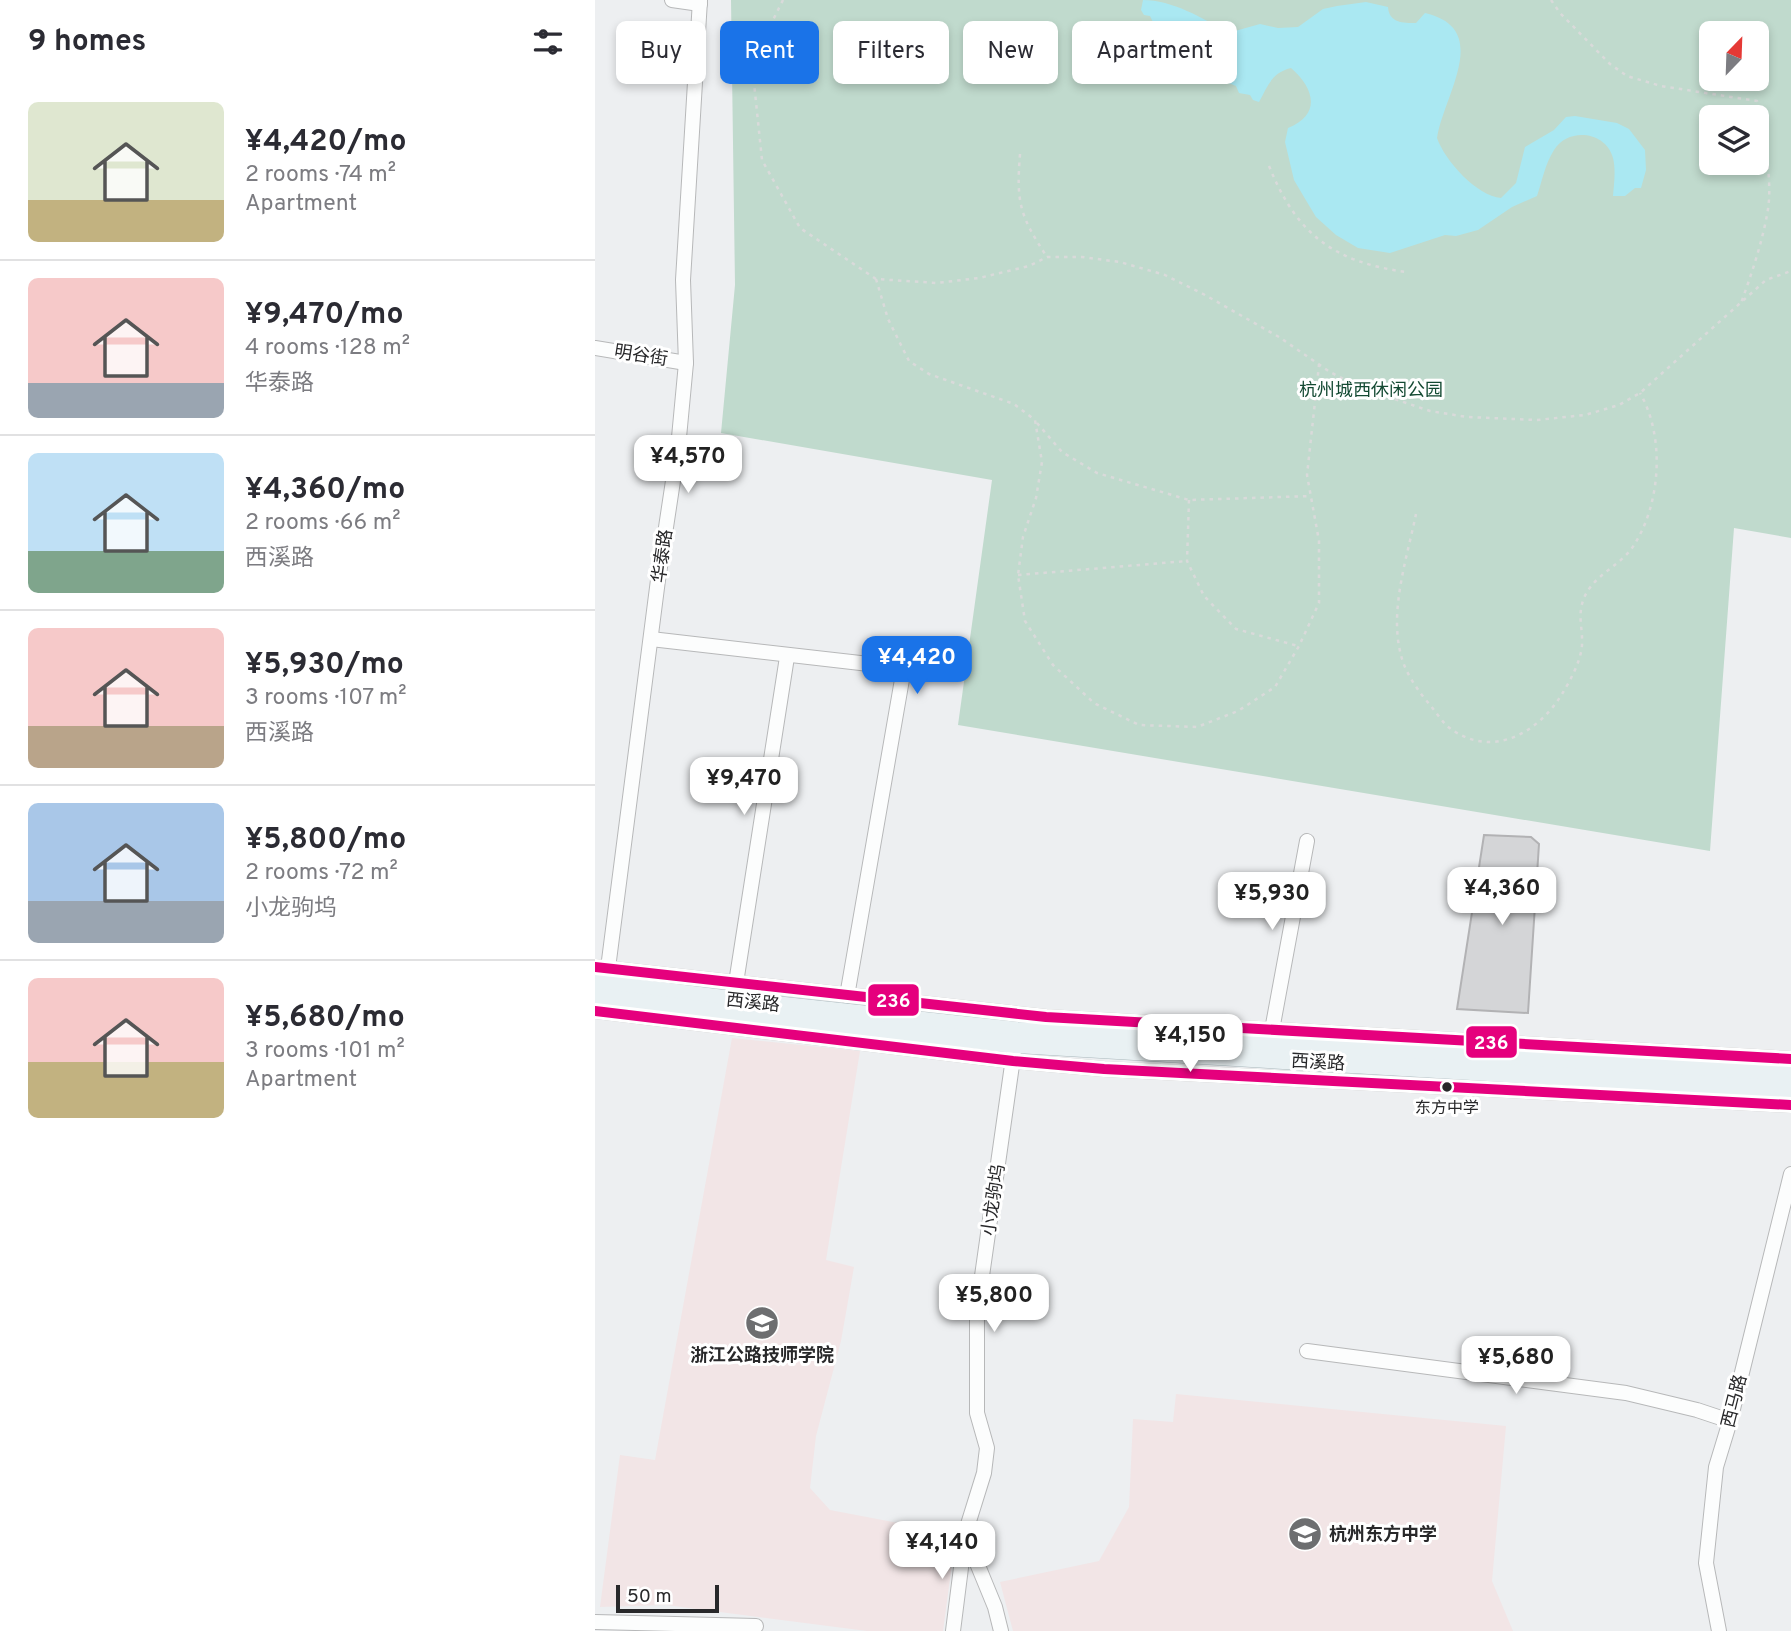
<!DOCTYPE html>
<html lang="en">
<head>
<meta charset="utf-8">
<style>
  body { margin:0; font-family:Overpass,"Noto Sans SC",sans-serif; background:#f7f7f7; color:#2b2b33; height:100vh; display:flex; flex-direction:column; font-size:26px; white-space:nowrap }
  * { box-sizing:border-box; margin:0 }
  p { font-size:23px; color:#7c7c81 }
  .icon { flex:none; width:38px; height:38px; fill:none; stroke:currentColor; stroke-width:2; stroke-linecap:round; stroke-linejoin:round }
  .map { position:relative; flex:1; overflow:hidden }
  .panel { display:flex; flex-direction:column; background:#fff; width:595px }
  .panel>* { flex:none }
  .guide { position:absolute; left:21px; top:21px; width:665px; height:63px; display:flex; gap:14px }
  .needle { width:46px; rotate:23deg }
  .tools { position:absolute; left:1104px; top:21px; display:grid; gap:14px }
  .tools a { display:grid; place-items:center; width:70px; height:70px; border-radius:10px; background:#fff; box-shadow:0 4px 10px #0003; font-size:35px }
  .scale { position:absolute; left:21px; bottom:18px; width:103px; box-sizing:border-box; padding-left:7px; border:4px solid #28282a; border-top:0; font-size:19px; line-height:24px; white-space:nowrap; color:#28282a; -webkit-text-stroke:5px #fff; paint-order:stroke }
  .price { position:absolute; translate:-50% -60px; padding:0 16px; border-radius:14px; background:#fff; color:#222; font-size:23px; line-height:46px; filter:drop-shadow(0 2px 4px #0008) }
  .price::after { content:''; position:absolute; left:50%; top:42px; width:21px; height:16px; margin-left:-10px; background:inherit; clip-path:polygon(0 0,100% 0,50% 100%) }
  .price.selected { background:#1a73e8; color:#fff }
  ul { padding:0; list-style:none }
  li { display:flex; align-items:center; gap:21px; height:175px; padding:0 28px }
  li+li { border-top:2px solid #e1e1e2 }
  li span { display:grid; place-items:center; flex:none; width:196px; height:140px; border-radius:10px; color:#555 }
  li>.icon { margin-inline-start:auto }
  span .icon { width:84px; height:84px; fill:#fffc; stroke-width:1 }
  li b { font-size:30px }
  h2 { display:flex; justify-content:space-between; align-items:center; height:84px; padding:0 28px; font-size:30px }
  .tag { padding:0 24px; border-radius:10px; background:#fff; box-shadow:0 4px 10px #0003; font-size:24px; line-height:63px }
  .tag.selected { background:#1a73e8; color:#fff }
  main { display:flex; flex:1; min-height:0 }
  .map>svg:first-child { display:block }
</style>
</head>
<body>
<main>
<section class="panel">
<h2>9 homes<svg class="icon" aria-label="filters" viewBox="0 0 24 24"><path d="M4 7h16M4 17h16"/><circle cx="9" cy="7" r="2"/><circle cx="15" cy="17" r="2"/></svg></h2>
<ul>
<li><span style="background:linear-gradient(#dfe7d0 70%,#c2b280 0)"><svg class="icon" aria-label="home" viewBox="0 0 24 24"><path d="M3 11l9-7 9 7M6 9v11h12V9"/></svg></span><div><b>¥4,420/mo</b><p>2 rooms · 74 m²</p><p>Apartment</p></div></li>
<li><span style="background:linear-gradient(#f6c9c9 75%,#9aa5b1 0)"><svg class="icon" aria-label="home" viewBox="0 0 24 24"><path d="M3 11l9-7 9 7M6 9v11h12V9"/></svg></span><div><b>¥9,470/mo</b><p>4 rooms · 128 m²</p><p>华泰路</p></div></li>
<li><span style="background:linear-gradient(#bfe0f5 70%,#7fa58c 0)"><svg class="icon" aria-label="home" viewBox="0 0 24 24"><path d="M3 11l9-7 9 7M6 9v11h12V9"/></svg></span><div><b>¥4,360/mo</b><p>2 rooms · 66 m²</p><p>西溪路</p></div></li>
<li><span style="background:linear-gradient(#f6c9c9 70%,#b9a48a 0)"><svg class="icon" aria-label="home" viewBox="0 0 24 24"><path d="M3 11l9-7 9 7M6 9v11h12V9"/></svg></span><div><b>¥5,930/mo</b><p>3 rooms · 107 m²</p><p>西溪路</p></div></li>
<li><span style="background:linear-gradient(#a9c7e8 70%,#9aa5b1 0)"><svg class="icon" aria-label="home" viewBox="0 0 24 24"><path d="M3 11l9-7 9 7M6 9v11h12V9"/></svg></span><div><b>¥5,800/mo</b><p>2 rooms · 72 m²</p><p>小龙驹坞</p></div></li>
<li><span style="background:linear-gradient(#f6c9c9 60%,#c2b280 0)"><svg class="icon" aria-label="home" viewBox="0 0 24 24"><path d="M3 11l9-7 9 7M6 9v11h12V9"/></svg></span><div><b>¥5,680/mo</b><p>3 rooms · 101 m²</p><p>Apartment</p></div></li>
</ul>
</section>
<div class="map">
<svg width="1196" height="1631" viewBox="0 0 1196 1631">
  <rect width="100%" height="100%" fill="#edeff1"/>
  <g fill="#f2e5e6">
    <polygon points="137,1038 265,1051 231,1260 259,1267 246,1341 221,1436 215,1488 235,1510 361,1534 348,1631 272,1631 71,1605 5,1607 25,1455 60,1460"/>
    <polygon points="581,1394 911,1426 897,1581 918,1631 418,1631 405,1582 504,1561 534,1507 538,1419 578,1422"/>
  </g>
  <path fill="#c0dacd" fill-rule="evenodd" d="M136,0H1196V538L1139,528L1115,851L363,725L397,480L126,433L140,285ZM1116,33H1162V79H1116ZM1116,117H1162V163H1116Z"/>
  <path fill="#aae8f2" d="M548,0C577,0 608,18 633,33L665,24L683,28L703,27L728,9L742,6L771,2L793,7C794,23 808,23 821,23L830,13C898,29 849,94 842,138C850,161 882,196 906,198L921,183L930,147L959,130L971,117L980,116L1022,123L1034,129L1050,150L1051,170L1046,188H1040L1030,196H1018C1019,184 1021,170 1018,158C1011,131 973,127 959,150C950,164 947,181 942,196L917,207L883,230L861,236L850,235L795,253L763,248L741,235L721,217L709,197L699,180L690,142L693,128C727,114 719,88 696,68C676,73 673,86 664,102L658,100L655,95L644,93L641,86L619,77L616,56L595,34L564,40L558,36V22L555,16L549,15L546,10Z"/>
  <polygon fill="#d4d5d7" stroke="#b2b2b4" stroke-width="2" points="889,835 936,837 944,844 933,1013 862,1009"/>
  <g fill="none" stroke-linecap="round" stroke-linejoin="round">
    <g stroke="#b7b8b9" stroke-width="16">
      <g id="minor">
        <polyline points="77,0 105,4"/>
        <polyline points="0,348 91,363"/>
        <polyline points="56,639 309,668 252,996"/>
        <polyline points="0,967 451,1017 1196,1059"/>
        <polyline points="12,976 63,580 83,448 91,363 88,280 105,0"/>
        <polyline points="141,983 192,657"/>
        <polyline points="0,1011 418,1061 509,1069 1196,1105"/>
        <polyline points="677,1030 712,841"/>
        <polyline points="712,1351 1031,1393 1102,1410 1135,1421"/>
        <polyline points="0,1622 161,1626"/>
        <polyline points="358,1631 370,1536"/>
        <polyline points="406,1631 400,1607 370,1534 389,1473 392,1448 382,1413 382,1311 419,1051"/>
        <polyline points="1124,1631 1111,1563 1121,1467 1135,1421 1196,1174"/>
      </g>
    </g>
    <g stroke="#abb9bd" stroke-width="19">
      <g id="major">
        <polyline points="0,983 153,1002 422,1031 1196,1075"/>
        <polyline points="0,997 152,1016 420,1044 1196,1090"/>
      </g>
    </g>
    <g stroke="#d9dada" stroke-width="2.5" stroke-dasharray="3.5 5" stroke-linecap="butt">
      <polyline points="188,0 176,24 159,83 167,160 205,228 281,279 342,283 384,278 434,266 452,257 487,257 525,262 570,275 610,295 684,337 735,372 764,387 835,411 872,417 942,420 990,415 1024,405 1045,393 1171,280 1196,271"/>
      <path d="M956,0L965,13L1015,64L1032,76L1066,86L1162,101C1167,133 1178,176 1173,209C1168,240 1157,273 1146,303"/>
      <path d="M425,154C421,203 425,216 452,257"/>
      <path d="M674,166C702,235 739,262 811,272"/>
      <polyline points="281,279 293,319 314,361 334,374 419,404 440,420 447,462 441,498 428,537 423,575 430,621 458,665 499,703 544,725 602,727 643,711 680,687 704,646 724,603 724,541 712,475 724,365"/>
      <polyline points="442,423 467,452 502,473 594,500 716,496"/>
      <polyline points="594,500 592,561 609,596 641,629 703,646"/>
      <path d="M821,514C812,558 794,611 806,655C810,673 824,692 835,705C841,712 846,720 852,726C894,760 942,735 967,694C975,681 986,661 987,645C988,629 982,615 989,598C999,574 1026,566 1039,545C1066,503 1070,436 1045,393"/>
      <polyline points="423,575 592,561"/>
    </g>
    <use href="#minor" stroke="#fcfdfd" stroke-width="14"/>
    <use href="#major" stroke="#e9f1f3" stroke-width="18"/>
    <g stroke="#fff" stroke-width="16">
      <g id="bus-1">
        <polyline points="0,967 451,1017 1196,1059"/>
        <polyline points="0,1011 418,1061 509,1069 1196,1105"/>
      </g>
    </g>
    <use href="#bus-1" stroke="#e5007d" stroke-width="10"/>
  </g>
  <defs>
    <g id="school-disc" transform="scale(1.75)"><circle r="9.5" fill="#6d6e70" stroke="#fff"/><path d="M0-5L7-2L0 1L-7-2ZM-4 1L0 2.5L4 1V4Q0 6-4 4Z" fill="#fff"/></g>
  </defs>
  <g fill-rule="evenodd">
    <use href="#school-disc" x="167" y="1323"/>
    <use href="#school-disc" x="710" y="1534"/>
  </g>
  <circle fill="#28282a" stroke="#fff" stroke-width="2.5" cx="852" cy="1087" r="6"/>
  <g text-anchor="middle" stroke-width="6" stroke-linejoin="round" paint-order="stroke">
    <g font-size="16" fill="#28282a" stroke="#fff">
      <text x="852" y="1113">东方中学</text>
    </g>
    <g font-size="18" fill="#28282a" stroke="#fff">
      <text transform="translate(46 355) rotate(9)" y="6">明谷街</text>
      <text transform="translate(67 556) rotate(-82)" y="6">华泰路</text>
      <text transform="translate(158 1002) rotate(6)" y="6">西溪路</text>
      <text transform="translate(723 1062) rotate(3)" y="6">西溪路</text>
      <text transform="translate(398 1200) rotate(-82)" y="6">小龙驹坞</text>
      <text transform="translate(1139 1401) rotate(-76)" y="6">西马路</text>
    </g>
    <g font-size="18" fill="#144a33" stroke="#fff">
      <text x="776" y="396">杭州城西休闲公园</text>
    </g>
    <g font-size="18" font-weight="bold" fill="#28282a" stroke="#fff">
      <text x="167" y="1361">浙江公路技师学院</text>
      <text x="734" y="1540" text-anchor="start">杭州东方中学</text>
    </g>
  </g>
  <g stroke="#fff" stroke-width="2.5">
    <rect x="272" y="983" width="53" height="34" rx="7" fill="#e5007d"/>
    <rect x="870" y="1025" width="53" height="34" rx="7" fill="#e5007d"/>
  </g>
  <g font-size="19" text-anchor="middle" font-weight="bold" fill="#fff">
    <text x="298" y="1007">236</text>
    <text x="896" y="1049">236</text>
  </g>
</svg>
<div class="tools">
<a><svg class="needle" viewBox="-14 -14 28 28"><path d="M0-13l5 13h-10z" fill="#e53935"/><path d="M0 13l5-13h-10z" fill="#7c7c81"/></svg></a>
<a><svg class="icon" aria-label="layers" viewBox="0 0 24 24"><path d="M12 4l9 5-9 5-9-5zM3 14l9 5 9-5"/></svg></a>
</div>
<div class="scale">50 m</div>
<b class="price" style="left:93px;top:495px">¥4,570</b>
<b class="price selected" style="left:322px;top:696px">¥4,420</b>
<b class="price" style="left:149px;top:817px">¥9,470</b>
<b class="price" style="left:907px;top:927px">¥4,360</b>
<b class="price" style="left:677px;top:932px">¥5,930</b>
<b class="price" style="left:595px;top:1074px">¥4,150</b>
<b class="price" style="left:399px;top:1334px">¥5,800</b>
<b class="price" style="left:921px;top:1396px">¥5,680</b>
<b class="price" style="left:347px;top:1581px">¥4,140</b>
<div class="guide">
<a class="tag">Buy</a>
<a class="tag selected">Rent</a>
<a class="tag">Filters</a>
<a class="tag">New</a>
<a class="tag">Apartment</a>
</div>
</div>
</main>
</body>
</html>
